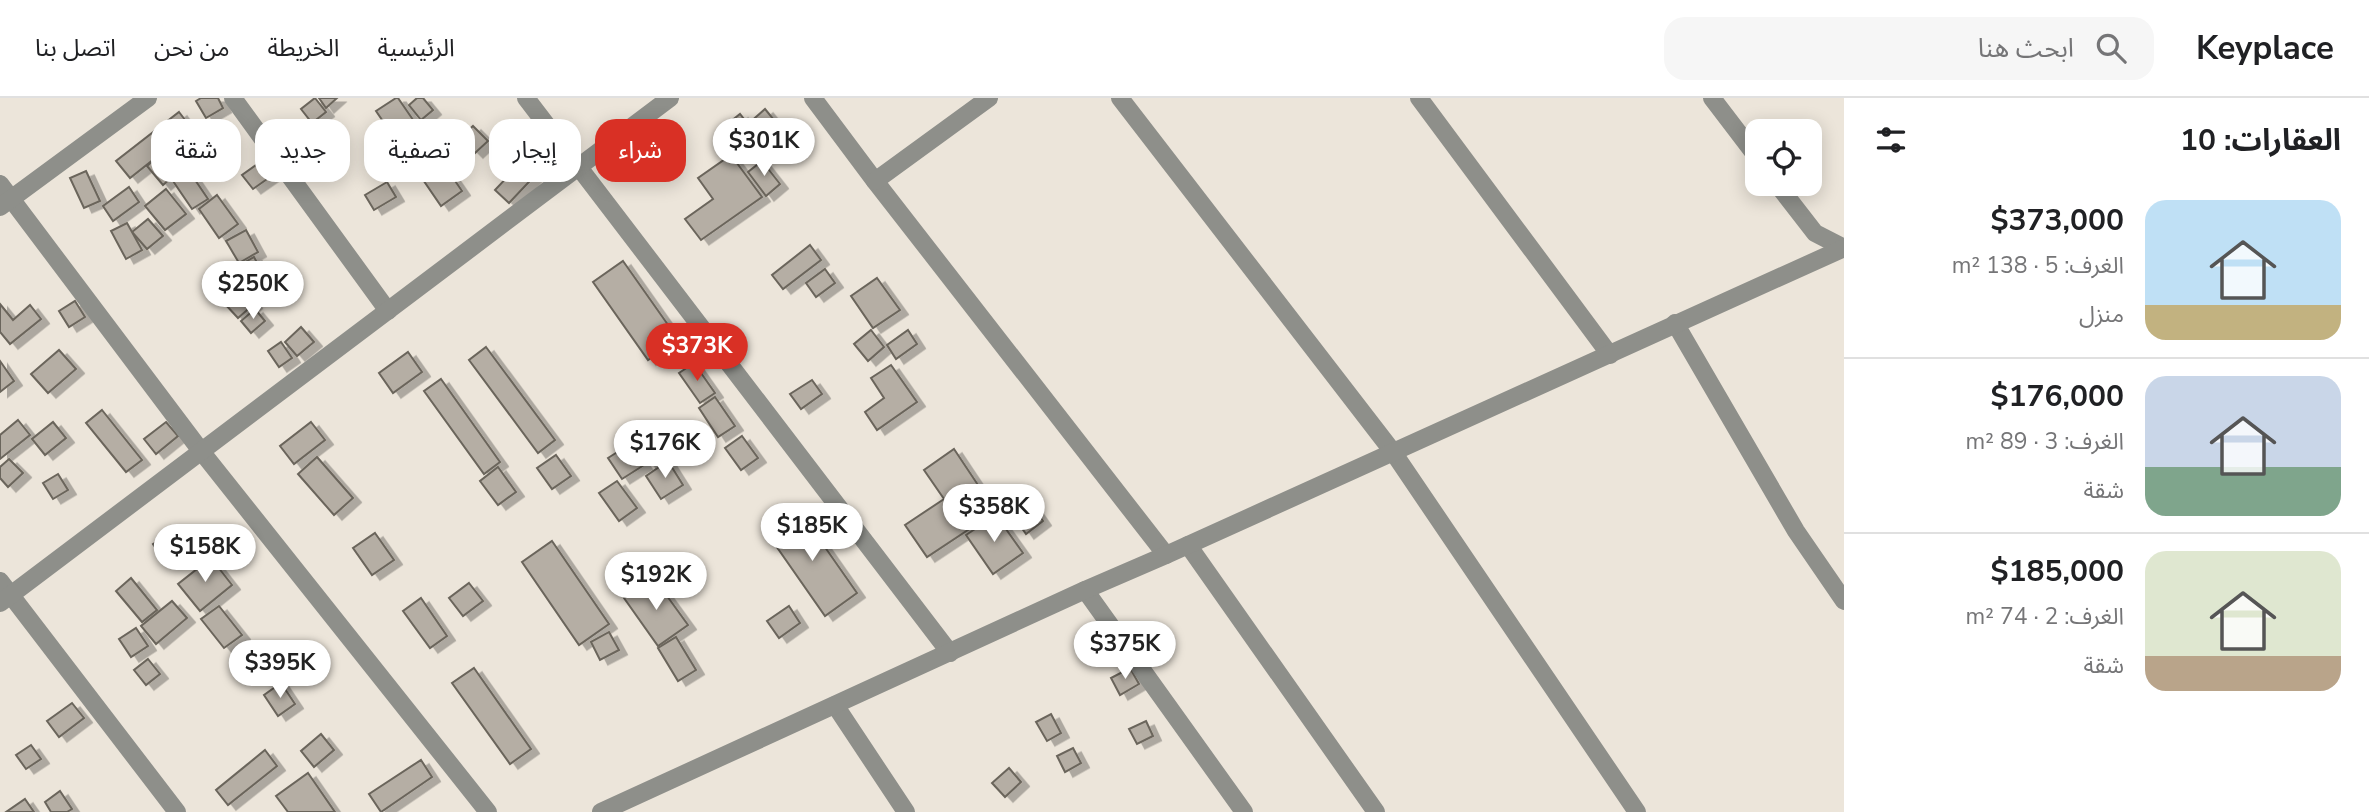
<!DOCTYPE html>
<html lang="ar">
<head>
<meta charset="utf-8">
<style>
  body { margin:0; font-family:"Nunito Sans","Noto Sans Arabic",sans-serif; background:#f6f6f6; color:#202124; direction:rtl; height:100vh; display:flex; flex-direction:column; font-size:26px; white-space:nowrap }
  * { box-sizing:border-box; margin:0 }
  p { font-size:23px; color:#757577 }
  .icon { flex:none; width:38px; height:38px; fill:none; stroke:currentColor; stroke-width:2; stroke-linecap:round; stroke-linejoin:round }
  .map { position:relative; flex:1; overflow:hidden; direction:ltr }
  .sheet { display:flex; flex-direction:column; background:#fff; width:525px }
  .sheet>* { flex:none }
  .guide { position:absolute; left:21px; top:21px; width:665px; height:63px; direction:rtl; display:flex; gap:14px }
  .buttons { position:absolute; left:1745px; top:21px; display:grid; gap:14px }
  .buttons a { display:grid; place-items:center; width:77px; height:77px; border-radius:14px; background:#fff; box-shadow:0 4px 18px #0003; font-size:35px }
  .price { position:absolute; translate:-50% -60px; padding:0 16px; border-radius:24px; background:#fff; color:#222; font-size:23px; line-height:46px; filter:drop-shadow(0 2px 4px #0008) }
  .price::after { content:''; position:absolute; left:50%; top:42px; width:21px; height:16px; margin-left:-10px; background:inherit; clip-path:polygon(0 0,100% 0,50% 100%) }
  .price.current { background:#d93025; color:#fff }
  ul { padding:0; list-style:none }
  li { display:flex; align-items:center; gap:21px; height:175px; padding:0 28px }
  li+li { border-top:2px solid #e0e0e0 }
  li span { display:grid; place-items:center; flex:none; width:196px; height:140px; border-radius:21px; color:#555 }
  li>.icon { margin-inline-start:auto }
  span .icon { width:84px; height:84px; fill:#fffc; stroke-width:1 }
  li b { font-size:30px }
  h2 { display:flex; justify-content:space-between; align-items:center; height:84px; padding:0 28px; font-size:30px }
  .tag { padding:0 24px; border-radius:21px; background:#fff; box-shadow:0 4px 18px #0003; font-size:24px; line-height:63px }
  .tag.current { background:#d93025; color:#fff }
  header { display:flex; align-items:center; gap:42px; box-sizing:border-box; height:98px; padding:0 35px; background:#fff; border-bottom:2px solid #e0e0e0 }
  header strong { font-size:33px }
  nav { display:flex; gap:38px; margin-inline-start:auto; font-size:24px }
  .search { width:490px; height:63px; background:#f6f6f6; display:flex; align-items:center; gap:18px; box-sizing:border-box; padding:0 24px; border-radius:21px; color:#757577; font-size:26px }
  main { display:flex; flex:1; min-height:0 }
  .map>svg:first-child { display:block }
</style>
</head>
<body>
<header>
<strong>Keyplace</strong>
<div class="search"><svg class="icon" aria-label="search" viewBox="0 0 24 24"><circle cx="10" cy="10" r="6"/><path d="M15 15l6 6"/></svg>ابحث هنا</div>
<nav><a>الرئيسية</a><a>الخريطة</a><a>من نحن</a><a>اتصل بنا</a></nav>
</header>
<main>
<section class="sheet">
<h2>العقارات: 10<svg class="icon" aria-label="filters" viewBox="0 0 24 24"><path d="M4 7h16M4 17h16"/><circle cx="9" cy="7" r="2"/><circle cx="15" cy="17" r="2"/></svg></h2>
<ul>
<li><span style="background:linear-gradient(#bfe0f5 75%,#c2b280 0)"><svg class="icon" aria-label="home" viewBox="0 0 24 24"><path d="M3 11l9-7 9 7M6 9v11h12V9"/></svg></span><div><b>$373,000</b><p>الغرف: 5 · 138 m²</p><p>منزل</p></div></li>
<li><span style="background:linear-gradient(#c9d6e8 65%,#7fa58c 0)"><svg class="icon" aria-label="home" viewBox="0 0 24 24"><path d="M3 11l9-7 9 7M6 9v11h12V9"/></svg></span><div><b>$176,000</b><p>الغرف: 3 · 89 m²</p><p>شقة</p></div></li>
<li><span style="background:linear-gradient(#dfe7d0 75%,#b9a48a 0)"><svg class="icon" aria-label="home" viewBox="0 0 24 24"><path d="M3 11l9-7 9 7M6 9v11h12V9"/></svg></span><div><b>$185,000</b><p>الغرف: 2 · 74 m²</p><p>شقة</p></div></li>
</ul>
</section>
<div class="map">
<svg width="1844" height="714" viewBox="0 0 1844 714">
  <defs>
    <filter id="shadow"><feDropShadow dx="8" dy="4.5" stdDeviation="0" flood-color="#0004"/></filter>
  </defs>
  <rect width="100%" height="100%" fill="#ece5da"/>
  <g fill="#b5aea4" stroke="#6b655b" stroke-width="2" filter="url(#shadow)">
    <polygon points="201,0 218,0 223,10 206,20 196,3"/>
    <polygon points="315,0 326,14 312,25 301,11"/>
    <polygon points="319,0 337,0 326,10"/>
    <polygon points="396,0 398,0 462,93 441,108 376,13"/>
    <polygon points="417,0 423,0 433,12 421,22 409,7"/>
    <polygon points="765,11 779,28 742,59 720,32 740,16 748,26"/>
    <polygon points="179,14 192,31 130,80 116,63"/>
    <polygon points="473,28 488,43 475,55 460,40"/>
    <polygon points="529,56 543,69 509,105 495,92"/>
    <polygon points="731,57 762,99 701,142 685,121 713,101 698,80"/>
    <polygon points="156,60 171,80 163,87 147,68"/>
    <polygon points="266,60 277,74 253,91 242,77"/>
    <polygon points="762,63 780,86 766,98 748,74"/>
    <polygon points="86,73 100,103 84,110 70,80"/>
    <polygon points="189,73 208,101 192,111 173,83"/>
    <polygon points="387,84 396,99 374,112 365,97"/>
    <polygon points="129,89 139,104 113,123 103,108"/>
    <polygon points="166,91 186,116 165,132 145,108"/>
    <polygon points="217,97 238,126 219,140 199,111"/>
    <polygon points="148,121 163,138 147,151 132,134"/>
    <polygon points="127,125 142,152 126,161 111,133"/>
    <polygon points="246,132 258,154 239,165 226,143"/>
    <polygon points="810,147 821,162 783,191 772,177"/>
    <polygon points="254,159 261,172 244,181 237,169"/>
    <polygon points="623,163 678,241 648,262 593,184"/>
    <polygon points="825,171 835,185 816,199 806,185"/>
    <polygon points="877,180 900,212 873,230 851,198"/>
    <polygon points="241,192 254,206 238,220 225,206"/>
    <polygon points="75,203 85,219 69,229 59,213"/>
    <polygon points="0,206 13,222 30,207 41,221 10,246 0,234"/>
    <polygon points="255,211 265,223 251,235 241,223"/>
    <polygon points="301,229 314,244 297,258 285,244"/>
    <polygon points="871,232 884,249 868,263 854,246"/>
    <polygon points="908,232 917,246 896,261 887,247"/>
    <polygon points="281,244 292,260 279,269 268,253"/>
    <polygon points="486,249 555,342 538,355 469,262"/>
    <polygon points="59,252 76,271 48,295 31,276"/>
    <polygon points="408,254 422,274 393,295 379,275"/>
    <polygon points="0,263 14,283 0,294"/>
    <polygon points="694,265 715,295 700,305 679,275"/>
    <polygon points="891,267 917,304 877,332 865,314 884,300 871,280"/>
    <polygon points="441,281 500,364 484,376 424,293"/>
    <polygon points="812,282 822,296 801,311 790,296"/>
    <polygon points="715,299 735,328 718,339 699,310"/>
    <polygon points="102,312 142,362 126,374 86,325"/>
    <polygon points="18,322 30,337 0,361 0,337"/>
    <polygon points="53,324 66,340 45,357 32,341"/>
    <polygon points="166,324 178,338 156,356 144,341"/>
    <polygon points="311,324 325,342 294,366 280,348"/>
    <polygon points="662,332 673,350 648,365 637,346"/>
    <polygon points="742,338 758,360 741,372 725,350"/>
    <polygon points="630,346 644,367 622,381 608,360"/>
    <polygon points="954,351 986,399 979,404 989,418 927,459 905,427 944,401 924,372"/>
    <polygon points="556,357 571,378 552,391 537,370"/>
    <polygon points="317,359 353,400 334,417 298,376"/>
    <polygon points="9,361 23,375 8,389 0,380 0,369"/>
    <polygon points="668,363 683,387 661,401 646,378"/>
    <polygon points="498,369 516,394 498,407 480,383"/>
    <polygon points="58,376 68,392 53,401 43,385"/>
    <polygon points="617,383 637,410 619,423 599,395"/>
    <polygon points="1019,392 1031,406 1014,419 1003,405"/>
    <polygon points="1034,410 1043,423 1026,436 1017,423"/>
    <polygon points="799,412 857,495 825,518 767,435"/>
    <polygon points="996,417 1023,455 993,476 966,437"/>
    <polygon points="375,435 394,462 372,477 353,450"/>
    <polygon points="170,436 178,450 161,459 153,446"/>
    <polygon points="552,443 609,526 579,547 522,464"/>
    <polygon points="211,460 232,487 200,513 178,486"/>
    <polygon points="131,480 157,512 142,524 116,493"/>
    <polygon points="654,480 688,527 658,548 624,500"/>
    <polygon points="469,485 483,503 463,518 449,500"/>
    <polygon points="421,500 447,538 430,550 403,513"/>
    <polygon points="172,503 187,520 156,546 141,528"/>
    <polygon points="219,508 242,537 224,550 201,521"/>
    <polygon points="789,508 800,525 779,540 767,523"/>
    <polygon points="136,530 148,548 131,559 119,541"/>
    <polygon points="609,534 619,552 600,562 591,544"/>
    <polygon points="676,539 696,572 678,583 658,550"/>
    <polygon points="148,561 160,576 146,587 134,572"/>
    <polygon points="474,570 531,651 510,666 452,585"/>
    <polygon points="1130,570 1139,586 1120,597 1111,580"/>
    <polygon points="281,585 295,606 278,618 264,597"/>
    <polygon points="72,605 84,620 59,639 47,623"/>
    <polygon points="1051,616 1061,635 1047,643 1036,624"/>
    <polygon points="1146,623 1153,638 1137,646 1129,631"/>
    <polygon points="321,636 334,652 314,669 301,653"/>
    <polygon points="31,647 41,661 26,671 16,657"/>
    <polygon points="1073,650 1081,665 1065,674 1057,658"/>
    <polygon points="265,652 277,668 228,707 216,692"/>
    <polygon points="421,662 432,679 381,714 369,696"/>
    <polygon points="1009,670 1021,684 1005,699 992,685"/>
    <polygon points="308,675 335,714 288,714 276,698"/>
    <polygon points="60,693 72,711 67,714 51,714 45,704"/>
    <polygon points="25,701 34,714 6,714"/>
  </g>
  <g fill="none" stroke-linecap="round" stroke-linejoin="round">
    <g stroke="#8e8f8a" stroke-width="18">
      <polyline points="233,0 388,213"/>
      <polyline points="526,0 950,555"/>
      <polyline points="813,0 875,83 1166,457"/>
      <polyline points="1120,0 1393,354 1637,714"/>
      <polyline points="1419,0 1610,257"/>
      <polyline points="1712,0 1757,59"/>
      <polyline points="875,83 989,0"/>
      <polyline points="0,86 201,353 488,714"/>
      <polyline points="1777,86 1815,135 1844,150"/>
      <polyline points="0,109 148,0"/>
      <polyline points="1675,225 1796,433 1844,503"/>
      <polyline points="1188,447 1376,714"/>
      <polyline points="0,483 177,714"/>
      <polyline points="1085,492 1244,714"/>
      <polyline points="0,505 670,0"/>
      <polyline points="835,607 906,714"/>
      <polyline points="601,714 1085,492 1166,457 1844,150"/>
    </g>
  </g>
</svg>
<div class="buttons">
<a><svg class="icon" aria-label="locate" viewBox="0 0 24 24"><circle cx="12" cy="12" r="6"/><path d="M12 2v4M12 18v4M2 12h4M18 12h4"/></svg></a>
</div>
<b class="price" style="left:764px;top:80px">$301K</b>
<b class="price" style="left:253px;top:223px">$250K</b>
<b class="price current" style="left:697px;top:285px">$373K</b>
<b class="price" style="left:665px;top:382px">$176K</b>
<b class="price" style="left:994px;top:446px">$358K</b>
<b class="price" style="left:812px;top:465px">$185K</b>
<b class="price" style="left:205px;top:486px">$158K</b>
<b class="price" style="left:656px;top:514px">$192K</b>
<b class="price" style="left:1125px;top:583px">$375K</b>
<b class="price" style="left:280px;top:602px">$395K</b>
<div class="guide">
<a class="tag current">شراء</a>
<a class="tag">إيجار</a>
<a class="tag">تصفية</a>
<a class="tag">جديد</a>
<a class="tag">شقة</a>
</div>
</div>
</main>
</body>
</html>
